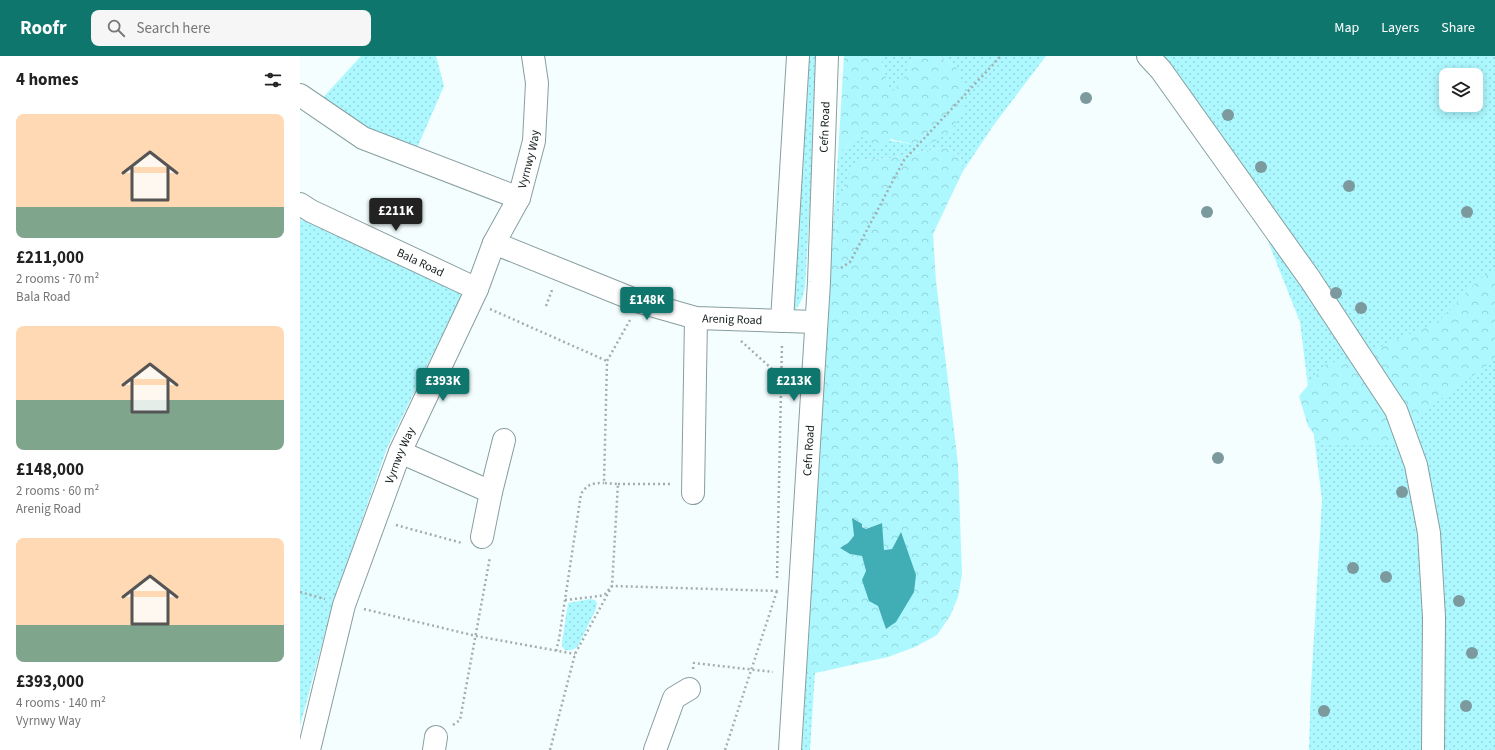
<!DOCTYPE html>
<html lang="en">
<head>
<meta charset="utf-8">
<style>
  body { margin:0; font-family:"Source Sans 3",sans-serif; background:#f6f6f6; color:#222; height:100vh; display:flex; flex-direction:column; font-size:15px; white-space:nowrap }
  * { box-sizing:border-box; margin:0 }
  p { font-size:13px; color:#767676 }
  .icon { flex:none; width:22px; height:22px; fill:none; stroke:currentColor; stroke-width:2; stroke-linecap:round; stroke-linejoin:round }
  .map { position:relative; flex:1; overflow:hidden }
  .side { display:flex; flex-direction:column; background:#fff; width:300px }
  .side>* { flex:none }
  .buttons { position:absolute; left:1139px; top:12px; display:grid; gap:8px }
  .buttons a { display:grid; place-items:center; width:44px; height:44px; border-radius:8px; background:#fff; box-shadow:0 2px 10px #0003; font-size:20px }
  .price { position:absolute; translate:-50% -34px; padding:0 9px; border-radius:4px; background:#0f766e; color:#fff; font-size:13px; line-height:26px; filter:drop-shadow(0 1px 2px #0008) }
  .price::after { content:''; position:absolute; left:50%; top:24px; width:12px; height:9px; margin-left:-6px; background:inherit; clip-path:polygon(0 0,100% 0,50% 100%) }
  .price.selected { background:#222; color:#fff }
  ul { padding:0; list-style:none }
  li { display:grid; align-content:center; gap:8px; height:212px; padding:0 16px }
  li span { display:grid; place-items:center; height:124px; border-radius:8px; color:#555 }
  li>.icon { margin-inline-start:auto }
  span .icon { width:72px; height:72px; fill:#fffc; stroke-width:1 }
  li b { font-size:17px }
  h2 { display:flex; justify-content:space-between; align-items:center; height:48px; padding:0 16px; font-size:17px }
  header { display:flex; align-items:center; gap:24px; box-sizing:border-box; height:56px; padding:0 20px; background:#0f766e; color:#fff }
  header strong { font-size:19px }
  nav { display:flex; gap:22px; margin-inline-start:auto; font-size:14px }
  .search { width:280px; height:36px; background:#f6f6f6; display:flex; align-items:center; gap:10px; box-sizing:border-box; padding:0 14px; border-radius:8px; color:#767676; font-size:15px }
  main { display:flex; flex:1; min-height:0 }
  .map>svg:first-child { display:block }
</style>
</head>
<body>
<header>
<strong>Roofr</strong>
<div class="search"><svg class="icon" aria-label="search" viewBox="0 0 24 24"><circle cx="10" cy="10" r="6"/><path d="M15 15l6 6"/></svg>Search here</div>
<nav><a>Map</a><a>Layers</a><a>Share</a></nav>
</header>
<main>
<section class="side">
<h2>4 homes<svg class="icon" aria-label="filters" viewBox="0 0 24 24"><path d="M4 7h16M4 17h16"/><circle cx="9" cy="7" r="2"/><circle cx="15" cy="17" r="2"/></svg></h2>
<ul>
<li><span style="background:linear-gradient(#ffd9b3 75%,#7fa58c 0)"><svg class="icon" aria-label="home" viewBox="0 0 24 24"><path d="M3 11l9-7 9 7M6 9v11h12V9"/></svg></span><div><b>£211,000</b><p>2 rooms · 70 m²</p><p>Bala Road</p></div></li>
<li><span style="background:linear-gradient(#ffd9b3 60%,#7fa58c 0)"><svg class="icon" aria-label="home" viewBox="0 0 24 24"><path d="M3 11l9-7 9 7M6 9v11h12V9"/></svg></span><div><b>£148,000</b><p>2 rooms · 60 m²</p><p>Arenig Road</p></div></li>
<li><span style="background:linear-gradient(#ffd9b3 70%,#7fa58c 0)"><svg class="icon" aria-label="home" viewBox="0 0 24 24"><path d="M3 11l9-7 9 7M6 9v11h12V9"/></svg></span><div><b>£393,000</b><p>4 rooms · 140 m²</p><p>Vyrnwy Way</p></div></li>
</ul>
</section>
<div class="map">
<svg width="1195" height="694" viewBox="0 0 1195 694">
  <defs>
    <pattern id="grass-dots" width="8" height="8" patternUnits="userSpaceOnUse"><rect width="8" height="8" fill="#acf8fe"/><path d="M2 2h.1M6 6h.1" fill="none" stroke="#93d4d9" stroke-width="1.8" stroke-linecap="round"/></pattern>
    <pattern id="forest-crowns" width="20" height="18" patternUnits="userSpaceOnUse"><rect width="20" height="18" fill="#acf8fe"/><path d="M2 6a3 3 0 1 1 6 0M12 15a3 3 0 1 1 6 0" fill="none" stroke="#93d4d9"/></pattern>
  </defs>
  <rect width="100%" height="100%" fill="#f4feff"/>
  <g fill="url(#grass-dots)" fill-rule="evenodd">
    <polygon points="61,0 136,0 144,30 114,99 18,47"/>
    <path d="M507,0H519L505,232C503,240 500,251 493,255Z"/>
    <polygon points="580,0 616,0 612,3 607,17 591,39"/>
    <polygon points="639,0 746,0 693,70 663,115 660,100 646,91 590,102 563,104 544,129 531,199 538,99 558,79 611,88 656,11"/>
    <path d="M860,0H1195V694H1009L1011,631L1022,444L1000,266L933,97ZM1146,19H1176V49H1146Z"/>
    <polygon points="0,163 163,236 87,392 33,547 0,670"/>
    <path d="M290,543L295,544L297,547L296,553L278,590C274,594 271,595 265,594L262,590V586L268,547Z"/>
    <polygon points="515,616 510,694 502,694 506,619"/>
  </g>
  <g fill="url(#forest-crowns)" fill-rule="evenodd">
    <polygon points="544,0 580,0 591,38 607,17 612,3 616,0 639,0 656,11 663,29 664,53 651,75 634,86 611,88 591,83 579,92 558,79 538,99"/>
    <path d="M646,91L660,100L663,115L633,178L636,225L658,408L662,518L658,541L650,560L637,579L615,591L588,601L506,619L531,199L544,129L553,112L563,104L590,102ZM552,463L566,473L581,467L584,494L592,493L601,476L586,573L566,515L562,500L550,498L540,492L548,487L554,480Z"/>
    <polygon points="1195,216 1195,301 1185,311 1127,353 1090,389 1022,389 1008,370 999,340 1025,309 1071,295 1138,266 1180,222"/>
  </g>
  <polygon fill="#41adb5" points="552,462 562,468 562,471 566,473 582,467 584,494 592,493 601,476 616,519 614,536 596,566 586,573 578,550 569,545 562,524 566,515 562,500 550,498 540,492 548,487 554,480"/>
  <g fill="none" stroke-linecap="round" stroke-linejoin="round">
    <g stroke="#879e9f" stroke-width="24">
      <g id="minor">
        <polyline points="848,0 861,14 1010,223 1096,354 1116,409 1129,477 1134,561 1133,694"/>
        <polyline points="0,39 63,82 219,142"/>
        <path id="s1" d="M0,148L11,155L177,233"/>
        <path id="s2" d="M194,187L340,246L396,262L516,266"/>
        <polyline points="482,265 498,0"/>
        <polyline points="100,396 191,436"/>
        <polyline points="393,437 396,262"/>
        <polyline points="182,481 191,436 204,384"/>
        <path id="s3" d="M9,694L44,549L100,396L177,233L194,187L219,142L234,85L237,27L233,0"/>
        <polyline points="134,694 136,681"/>
        <polyline points="355,694 374,642 389,633"/>
        <path id="s4" d="M490,694L519,226L527,0"/>
      </g>
    </g>
    <g stroke="#a3adae" stroke-width="2.5" stroke-dasharray="2 3" stroke-linecap="butt">
      <polyline points="541,212 550,206 604,104 701,0"/>
      <polyline points="246,250 252,234"/>
      <polyline points="190,253 307,305"/>
      <polyline points="441,285 491,330"/>
      <polyline points="318,428 371,428"/>
      <polyline points="96,469 162,487"/>
      <polyline points="477,522 482,287"/>
      <polyline points="0,536 25,543"/>
      <polyline points="265,544 300,540 305,538 312,530 479,535"/>
      <polyline points="64,553 176,580 275,598"/>
      <path d="M256,595L259,583L281,438C287,428 293,427 304,427"/>
      <polyline points="393,613 394,607 473,616"/>
      <polyline points="153,669 160,664 190,501"/>
      <polyline points="250,694 275,598 312,530 318,428 304,427 307,305 330,264"/>
      <polyline points="425,694 477,535"/>
    </g>
    <use href="#minor" stroke="#fff" stroke-width="22"/>
  </g>
  <g fill="#7c9a9d">
    <circle cx="786" cy="42" r="6"/>
    <circle cx="928" cy="59" r="6"/>
    <circle cx="961" cy="111" r="6"/>
    <circle cx="1049" cy="130" r="6"/>
    <circle cx="907" cy="156" r="6"/>
    <circle cx="1167" cy="156" r="6"/>
    <circle cx="1036" cy="237" r="6"/>
    <circle cx="1061" cy="252" r="6"/>
    <circle cx="918" cy="402" r="6"/>
    <circle cx="1102" cy="436" r="6"/>
    <circle cx="1053" cy="512" r="6"/>
    <circle cx="1086" cy="521" r="6"/>
    <circle cx="1159" cy="545" r="6"/>
    <circle cx="1172" cy="597" r="6"/>
    <circle cx="1166" cy="650" r="6"/>
    <circle cx="1024" cy="655" r="6"/>
  </g>
  <g text-anchor="middle" stroke-width="4" stroke-linejoin="round" paint-order="stroke">
    <g font-size="12" fill="#131c1d" stroke="#fff">
      <text dy="4" stroke="none"><textPath href="#s4" startOffset="624">Cefn Road</textPath></text>
      <text dy="4" stroke="none"><textPath href="#s3" startOffset="633">Vyrnwy Way</textPath></text>
      <text dy="4" stroke="none"><textPath href="#s1" startOffset="134">Bala Road</textPath></text>
      <text dy="4" stroke="none"><textPath href="#s2" startOffset="252">Arenig Road</textPath></text>
      <text dy="4" stroke="none"><textPath href="#s4" startOffset="300">Cefn Road</textPath></text>
      <text dy="4" stroke="none"><textPath href="#s3" startOffset="309">Vyrnwy Way</textPath></text>
    </g>
  </g>
</svg>
<div class="buttons">
<a><svg class="icon" aria-label="layers" viewBox="0 0 24 24"><path d="M12 4l9 5-9 5-9-5zM3 14l9 5 9-5"/></svg></a>
</div>
<b class="price selected" style="left:96px;top:176px">£211K</b>
<b class="price" style="left:347px;top:265px">£148K</b>
<b class="price" style="left:143px;top:346px">£393K</b>
<b class="price" style="left:494px;top:346px">£213K</b>
</div>
</main>
</body>
</html>
